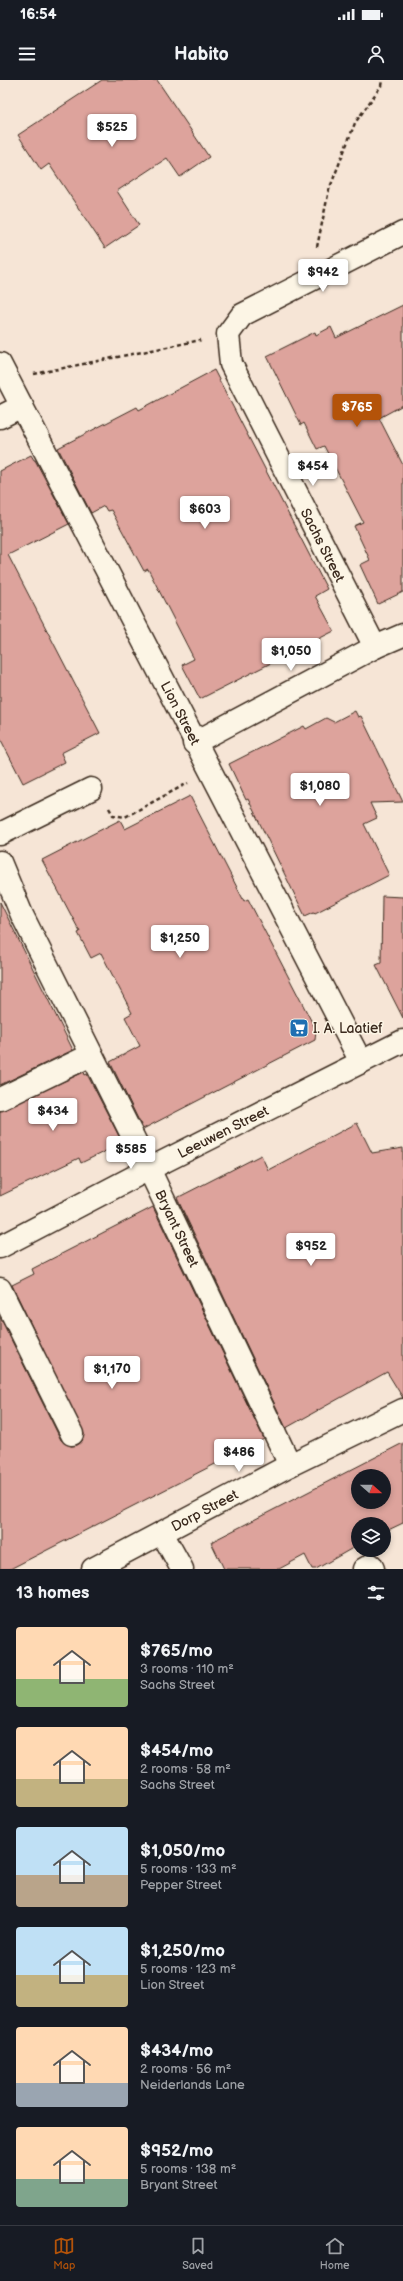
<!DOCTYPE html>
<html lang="en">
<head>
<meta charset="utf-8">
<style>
  body { margin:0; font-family:"Balsamiq Sans",sans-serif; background:#20242c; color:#f1f3f6; height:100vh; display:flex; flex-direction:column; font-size:15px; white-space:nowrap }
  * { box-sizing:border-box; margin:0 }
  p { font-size:13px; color:#9ea1a6 }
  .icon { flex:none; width:22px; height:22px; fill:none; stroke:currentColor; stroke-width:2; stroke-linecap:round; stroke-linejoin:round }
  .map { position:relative; height:1489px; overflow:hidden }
  .drawer { display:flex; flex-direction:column; background:#171b24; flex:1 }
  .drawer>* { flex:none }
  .needle { width:26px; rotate:111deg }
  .fabs { position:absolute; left:351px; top:1389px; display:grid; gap:8px }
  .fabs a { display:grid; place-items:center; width:40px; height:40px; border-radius:50%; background:#171b24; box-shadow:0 2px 6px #0003; font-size:20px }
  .price { position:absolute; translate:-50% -34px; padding:0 9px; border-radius:4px; background:#fff; color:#222; font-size:13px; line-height:26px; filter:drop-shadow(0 1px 2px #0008) }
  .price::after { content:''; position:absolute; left:50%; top:24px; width:12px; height:9px; margin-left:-6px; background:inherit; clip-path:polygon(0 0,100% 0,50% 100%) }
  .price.current { background:#b45309; color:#fff }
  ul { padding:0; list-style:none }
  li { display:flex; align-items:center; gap:12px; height:100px; padding:0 16px }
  li span { display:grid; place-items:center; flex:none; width:112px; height:80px; border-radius:4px; color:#555 }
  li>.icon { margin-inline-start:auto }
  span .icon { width:48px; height:48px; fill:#fffc; stroke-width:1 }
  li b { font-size:17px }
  h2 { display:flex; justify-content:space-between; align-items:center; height:48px; padding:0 16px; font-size:17px }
  .status { display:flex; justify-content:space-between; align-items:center; height:28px; padding:0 20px; background:#171b24; direction:ltr }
  .status svg { height:11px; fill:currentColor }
  header { display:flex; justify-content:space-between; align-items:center; height:52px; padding:0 16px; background:#171b24; font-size:18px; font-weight:800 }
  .tabs { display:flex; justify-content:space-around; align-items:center; height:56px; border-top:1px solid #363941; background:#171b24; font-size:11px; color:#9ea1a6 }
  .tabs a { display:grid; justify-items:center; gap:2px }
  .tabs .current { color:#b45309 }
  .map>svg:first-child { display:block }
</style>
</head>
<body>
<div class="status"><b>16:54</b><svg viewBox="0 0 49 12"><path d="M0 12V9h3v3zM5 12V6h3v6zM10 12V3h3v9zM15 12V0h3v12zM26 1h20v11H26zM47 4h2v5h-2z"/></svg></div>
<header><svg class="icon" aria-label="menu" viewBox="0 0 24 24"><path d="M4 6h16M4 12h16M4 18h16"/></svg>Habito<svg class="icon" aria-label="person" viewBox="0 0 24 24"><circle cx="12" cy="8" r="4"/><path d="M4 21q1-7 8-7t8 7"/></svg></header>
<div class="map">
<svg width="403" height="1489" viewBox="0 0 403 1489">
  <rect width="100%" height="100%" fill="#f6e5d6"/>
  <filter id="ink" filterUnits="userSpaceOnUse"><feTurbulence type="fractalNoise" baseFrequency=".025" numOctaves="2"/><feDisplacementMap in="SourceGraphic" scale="8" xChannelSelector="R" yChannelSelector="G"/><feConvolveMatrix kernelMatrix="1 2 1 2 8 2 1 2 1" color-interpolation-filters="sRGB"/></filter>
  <g filter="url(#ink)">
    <g fill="#dda39c" stroke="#3b2a1e" fill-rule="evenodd">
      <polygon points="102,0 157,0 209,77 180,97 167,78 117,111 139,145 105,168 49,84 41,90 18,55"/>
      <polygon points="403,225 403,325 379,338 403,385 403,512 378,524 360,485 370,480 354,446 363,442 324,366 317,369 304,343 301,345 267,276 315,252 316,255 331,247 336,258"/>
      <polygon points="214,290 327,509 315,516 334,551 200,619 182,585 194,579 148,489 144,491 111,430 107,431 104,426 91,433 58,368 137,327 139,330"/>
      <polygon points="31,375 34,380 35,380 69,444 8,475 100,653 61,673 65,682 23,703 0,658 0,391"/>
      <polygon points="355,631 358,637 361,636 403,722 370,723 377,738 364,744 389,795 315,833 314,832 305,836 248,719 246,720 229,684 304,646 306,649 326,638 334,642"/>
      <polygon points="190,716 244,821 248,819 316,950 315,960 143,1049 110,982 140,966 125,937 132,933 101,873 91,878 78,853 80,852 42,780 120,740 125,749"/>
      <polygon points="382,816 403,817 403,938 376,885 381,883"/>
      <polygon points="0,822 73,970 0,1005"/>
      <polygon points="84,992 85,995 87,994 121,1060 119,1061 120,1064 81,1083 79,1078 0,1116 0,1031"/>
      <polygon points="357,1043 372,1073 403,1068 403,1318 387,1292 286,1348 177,1118 261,1075 268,1090"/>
      <polygon points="153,1127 264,1359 10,1489 0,1489 0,1237 61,1360 71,1366 77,1365 82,1361 84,1354 12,1205 34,1194 32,1189"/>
      <path d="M403,1363V1443L384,1452V1444H358V1465L316,1489H312L305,1475L279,1489H224L211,1462ZM358,1396H384V1422H358Z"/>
    </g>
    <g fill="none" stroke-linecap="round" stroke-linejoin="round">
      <g stroke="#3b2a1e" stroke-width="25">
        <g id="minor">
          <path id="s1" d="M0,284L361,982"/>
          <polyline points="0,337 22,326"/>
          <polyline points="375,567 231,284 228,254 242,235 403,153"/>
          <polyline points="194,663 375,567 403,555"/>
          <polyline points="0,754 91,709"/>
          <path id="s2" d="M0,782L22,835L149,1089L290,1385"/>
          <polyline points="0,1019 91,975"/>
          <path id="s3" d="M0,1167L149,1089L403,961"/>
          <polyline points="0,1209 72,1354"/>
          <polyline points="162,1453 182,1489"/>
          <path id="s4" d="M93,1489L290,1385L403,1330"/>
          <polyline points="364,1489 371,1485 373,1489"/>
        </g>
      </g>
      <g stroke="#3b2a1e" stroke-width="2.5" stroke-dasharray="4 3" stroke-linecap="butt">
        <polyline points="317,167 329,110 355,43 381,6 382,0"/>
        <polyline points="34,294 201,260"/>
        <polyline points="109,728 113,735 125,737 188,703"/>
      </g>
      <use href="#minor" stroke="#fcf5e5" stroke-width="22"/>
    </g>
  </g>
  <defs>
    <g id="supermarket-square" transform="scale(1)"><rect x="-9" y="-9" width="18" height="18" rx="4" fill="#1f6fb2" stroke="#fcf5e5"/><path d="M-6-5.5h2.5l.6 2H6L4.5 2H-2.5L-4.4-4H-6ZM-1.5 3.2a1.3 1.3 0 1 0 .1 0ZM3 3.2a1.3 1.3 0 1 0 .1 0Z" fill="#fff"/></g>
  </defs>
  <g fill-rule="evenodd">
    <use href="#supermarket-square" x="299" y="948"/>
  </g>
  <g text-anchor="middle" stroke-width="3" stroke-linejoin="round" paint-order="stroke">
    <g font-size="14" fill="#3b2a1e" stroke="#fcf5e5">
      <text transform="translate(323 465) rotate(63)" y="5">Sachs Street</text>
      <text dy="5" stroke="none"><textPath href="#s1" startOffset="393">Lion Street</textPath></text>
      <text dy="5" stroke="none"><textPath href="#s3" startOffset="251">Leeuwen Street</textPath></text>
      <text dy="5" stroke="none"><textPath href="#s2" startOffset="407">Bryant Street</textPath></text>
      <text dy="5" stroke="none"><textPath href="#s4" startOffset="126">Dorp Street</textPath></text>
    </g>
    <g font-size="14" fill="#3b2a1e" stroke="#fcf5e5" text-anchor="start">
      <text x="313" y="953">I. A. Laatief</text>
    </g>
  </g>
</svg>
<div class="fabs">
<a><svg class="needle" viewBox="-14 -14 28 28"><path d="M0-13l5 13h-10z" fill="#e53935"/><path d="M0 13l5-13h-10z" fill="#9ea1a6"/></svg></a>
<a><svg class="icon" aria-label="layers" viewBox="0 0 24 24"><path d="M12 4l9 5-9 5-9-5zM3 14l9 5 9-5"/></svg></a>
</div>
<b class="price" style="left:112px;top:68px">$525</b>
<b class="price" style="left:323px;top:213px">$942</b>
<b class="price current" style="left:357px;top:348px">$765</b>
<b class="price" style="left:313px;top:407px">$454</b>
<b class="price" style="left:205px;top:450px">$603</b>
<b class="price" style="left:291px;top:592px">$1,050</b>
<b class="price" style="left:320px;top:727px">$1,080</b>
<b class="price" style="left:180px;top:879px">$1,250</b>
<b class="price" style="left:53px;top:1052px">$434</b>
<b class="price" style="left:131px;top:1090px">$585</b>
<b class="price" style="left:311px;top:1187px">$952</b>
<b class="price" style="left:112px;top:1310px">$1,170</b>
<b class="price" style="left:239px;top:1393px">$486</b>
</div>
<section class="drawer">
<h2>13 homes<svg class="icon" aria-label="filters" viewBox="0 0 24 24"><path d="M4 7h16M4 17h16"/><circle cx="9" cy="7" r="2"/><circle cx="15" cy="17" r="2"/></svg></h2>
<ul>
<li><span style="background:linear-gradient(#ffd9b3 65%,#8fb573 0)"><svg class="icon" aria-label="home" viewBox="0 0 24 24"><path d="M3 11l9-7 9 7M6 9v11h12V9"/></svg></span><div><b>$765/mo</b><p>3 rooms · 110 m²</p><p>Sachs Street</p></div></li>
<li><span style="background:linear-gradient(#ffd9b3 65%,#c2b280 0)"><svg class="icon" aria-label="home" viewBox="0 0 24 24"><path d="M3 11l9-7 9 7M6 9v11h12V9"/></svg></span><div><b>$454/mo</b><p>2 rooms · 58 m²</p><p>Sachs Street</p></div></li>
<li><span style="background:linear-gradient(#bfe0f5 60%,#b9a48a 0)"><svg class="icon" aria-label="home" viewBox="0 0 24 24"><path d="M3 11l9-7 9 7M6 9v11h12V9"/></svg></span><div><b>$1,050/mo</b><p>5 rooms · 133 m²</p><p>Pepper Street</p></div></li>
<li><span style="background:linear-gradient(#bfe0f5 60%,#c2b280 0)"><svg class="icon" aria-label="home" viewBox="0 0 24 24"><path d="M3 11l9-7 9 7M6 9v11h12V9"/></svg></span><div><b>$1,250/mo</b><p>5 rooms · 123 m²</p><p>Lion Street</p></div></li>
<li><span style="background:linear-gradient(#ffd9b3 70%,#9aa5b1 0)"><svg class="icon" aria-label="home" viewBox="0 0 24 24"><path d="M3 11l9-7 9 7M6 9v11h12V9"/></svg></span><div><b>$434/mo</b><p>2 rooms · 56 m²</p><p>Neiderlands Lane</p></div></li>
<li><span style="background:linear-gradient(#ffd9b3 65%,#7fa58c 0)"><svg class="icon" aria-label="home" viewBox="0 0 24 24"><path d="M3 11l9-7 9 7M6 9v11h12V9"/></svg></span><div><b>$952/mo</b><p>5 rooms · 138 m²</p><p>Bryant Street</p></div></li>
</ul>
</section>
<nav class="tabs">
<a class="current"><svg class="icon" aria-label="map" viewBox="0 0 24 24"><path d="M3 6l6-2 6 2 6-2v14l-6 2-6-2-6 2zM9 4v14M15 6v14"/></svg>Map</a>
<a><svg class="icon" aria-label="saved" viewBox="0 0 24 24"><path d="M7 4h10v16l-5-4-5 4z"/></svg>Saved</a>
<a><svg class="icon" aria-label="home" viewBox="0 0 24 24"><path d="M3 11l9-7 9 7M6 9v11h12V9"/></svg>Home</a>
</nav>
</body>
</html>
